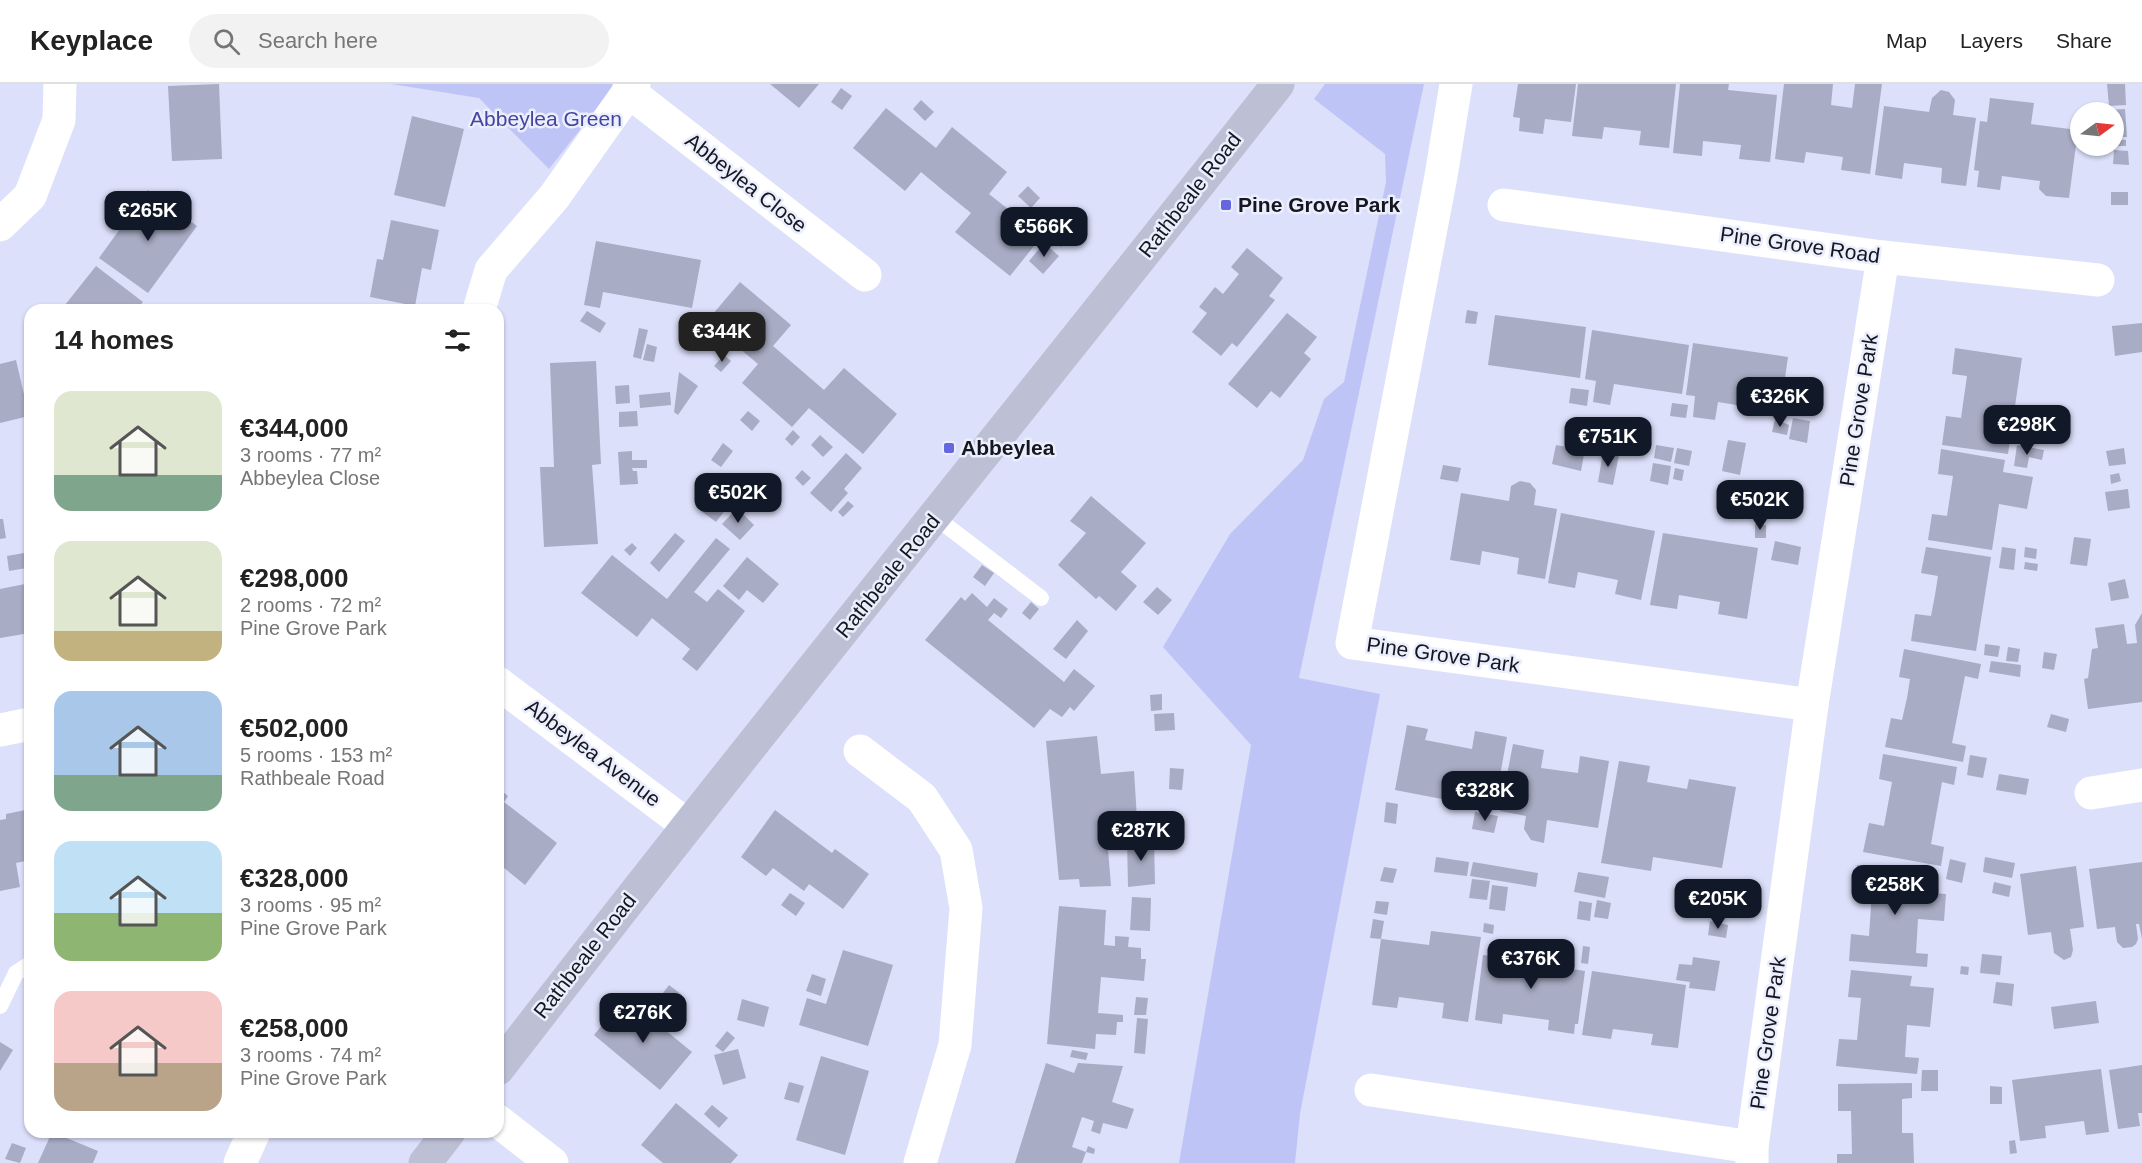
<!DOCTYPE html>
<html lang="en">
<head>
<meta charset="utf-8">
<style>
  body { margin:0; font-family:Arial,sans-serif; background:#f2f2f2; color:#222; height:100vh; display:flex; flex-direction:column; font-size:22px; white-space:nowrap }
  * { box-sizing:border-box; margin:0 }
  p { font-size:20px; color:#767676 }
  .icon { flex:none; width:33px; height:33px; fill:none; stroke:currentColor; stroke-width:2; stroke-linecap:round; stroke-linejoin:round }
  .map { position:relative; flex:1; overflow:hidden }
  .side { position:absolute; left:24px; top:220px; width:480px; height:834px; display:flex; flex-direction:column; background:#fff; border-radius:18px; box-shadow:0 2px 4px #0004 }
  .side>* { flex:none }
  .needle { width:39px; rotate:75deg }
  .fabs { position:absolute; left:2070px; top:18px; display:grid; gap:12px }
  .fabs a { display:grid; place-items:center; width:54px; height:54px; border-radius:50%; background:#fff; box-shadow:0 2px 4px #0004; font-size:30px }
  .price { position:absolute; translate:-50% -51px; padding:0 14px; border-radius:12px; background:#111827; color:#fff; font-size:20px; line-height:39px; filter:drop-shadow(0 2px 3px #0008) }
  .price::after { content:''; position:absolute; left:50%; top:36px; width:18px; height:14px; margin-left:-9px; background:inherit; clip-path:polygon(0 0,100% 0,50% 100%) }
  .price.current { background:#222; color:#fff }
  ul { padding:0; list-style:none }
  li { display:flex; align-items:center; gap:18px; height:150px; padding:0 30px }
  li span { display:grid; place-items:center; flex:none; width:168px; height:120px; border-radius:18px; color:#555 }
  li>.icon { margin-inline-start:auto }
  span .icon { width:72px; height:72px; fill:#fffc; stroke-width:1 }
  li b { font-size:26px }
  h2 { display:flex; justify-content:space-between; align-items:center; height:72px; padding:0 30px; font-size:26px }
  header { display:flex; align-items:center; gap:36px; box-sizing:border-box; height:84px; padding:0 30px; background:#fff; border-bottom:2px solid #e0e0e0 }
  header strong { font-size:28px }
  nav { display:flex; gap:33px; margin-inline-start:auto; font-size:21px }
  .search { width:420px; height:54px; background:#f2f2f2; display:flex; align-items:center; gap:15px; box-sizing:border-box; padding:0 21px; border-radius:33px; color:#767676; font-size:22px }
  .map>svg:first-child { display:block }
</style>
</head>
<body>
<header>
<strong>Keyplace</strong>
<div class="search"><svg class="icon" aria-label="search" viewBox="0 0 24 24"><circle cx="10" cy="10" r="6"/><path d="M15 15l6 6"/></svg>Search here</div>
<nav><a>Map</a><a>Layers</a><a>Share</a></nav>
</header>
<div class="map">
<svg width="2142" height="1079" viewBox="0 0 2142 1079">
  <rect width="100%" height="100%" fill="#dce0fa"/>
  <g fill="#bec5f6">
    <polygon points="391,0 616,0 549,85 479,14"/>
    <polygon points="1325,0 1424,0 1299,594 1380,610 1300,1030 1295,1079 1179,1079 1251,661 1163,563 1230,450 1303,376 1324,315 1344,298 1386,98 1385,70 1314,15"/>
  </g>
  <g fill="#a8acc4">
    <polygon points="219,0 222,75 172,77 168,2"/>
    <polygon points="770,0 819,0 799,24"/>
    <polygon points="1518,0 1576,0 1571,38 1545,35 1543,50 1519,47 1520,34 1513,33"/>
    <polygon points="1578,0 1676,0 1669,64 1639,61 1641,47 1604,43 1602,55 1572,52"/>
    <polygon points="1680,0 1729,0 1728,6 1777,11 1770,78 1739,75 1741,61 1703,57 1702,72 1673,69"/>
    <polygon points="1784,0 1833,0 1831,21 1852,24 1855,0 1882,0 1870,90 1841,86 1843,73 1806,68 1804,79 1775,75"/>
    <polygon points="2107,0 2125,0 2126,21 2109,22"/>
    <polygon points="841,4 852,12 842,26 831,18"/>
    <polygon points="1941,6 1949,8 1955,16 1953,31 1976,34 1966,102 1941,99 1942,84 1904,79 1902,95 1875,91 1884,22 1929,28 1932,14"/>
    <polygon points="1990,14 2034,19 2031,40 2078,46 2069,114 2046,112 2039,105 2040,97 2002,92 2000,106 1977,103 1979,87 1974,86 1980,37 1987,38"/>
    <polygon points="921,16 934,28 925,37 913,25"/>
    <polygon points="886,24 936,64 952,43 1007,88 989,110 1042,152 1010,192 955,148 971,129 945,108 921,88 905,107 853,64"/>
    <polygon points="2125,25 2127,53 2114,53 2114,28 2108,28 2108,26"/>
    <polygon points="412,32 464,45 445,123 394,111"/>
    <polygon points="2114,55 2126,56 2126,62 2114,62"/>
    <polygon points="2114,66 2128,67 2129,81 2113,80"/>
    <polygon points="1028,102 1040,114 1031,124 1018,112"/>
    <polygon points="148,106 197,142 148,209 99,174"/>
    <rect x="2111" y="108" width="17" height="13"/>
    <polygon points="391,136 439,146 431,186 422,184 415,222 370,213 377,175 383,176"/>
    <polygon points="1063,140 1074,149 1061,163 1051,155"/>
    <polygon points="596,157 701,176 692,224 603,208 600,224 584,221"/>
    <polygon points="1044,159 1059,172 1043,190 1029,177"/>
    <polygon points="1247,164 1283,194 1269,212 1275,216 1258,237 1237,263 1232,259 1221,272 1192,248 1207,229 1199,223 1215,203 1223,210 1239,190 1231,183"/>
    <polygon points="96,182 143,218 136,226 61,226"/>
    <polygon points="740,198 791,241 773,262 824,306 844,284 897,330 863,370 809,324 792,343 742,299 758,280 707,237"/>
    <polygon points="1467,226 1478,228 1476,240 1465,239"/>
    <polygon points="587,227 606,239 600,249 580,237"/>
    <polygon points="1287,229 1317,253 1304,269 1311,275 1280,314 1271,307 1257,324 1228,300"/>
    <polygon points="1495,231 1586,243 1580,294 1488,281"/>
    <polygon points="2142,239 2142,268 2115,272 2112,242"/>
    <polygon points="639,244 648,246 641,275 633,273"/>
    <polygon points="1592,246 1689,261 1682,310 1614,300 1610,321 1593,318 1596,297 1585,295"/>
    <polygon points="1693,259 1788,273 1780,328 1718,318 1715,336 1693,333 1695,312 1686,311"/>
    <polygon points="647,260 657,263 654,278 643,276"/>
    <polygon points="1955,264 2022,274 2008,370 1942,361 1946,332 1961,334 1967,292 1952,290"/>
    <polygon points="724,271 731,277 721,288 714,282"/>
    <polygon points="16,276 29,332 0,339 0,280"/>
    <polygon points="596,277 601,380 592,381 598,460 544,463 540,383 554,383 550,279"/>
    <polygon points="679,288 698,302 678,331 674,328"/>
    <polygon points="629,301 630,319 616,320 615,302"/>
    <polygon points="1571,304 1589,306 1587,322 1569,319"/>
    <polygon points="670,308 671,321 640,324 639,311"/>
    <polygon points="1672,319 1688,321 1686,334 1670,332"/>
    <polygon points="637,327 638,342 619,343 619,328"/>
    <polygon points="748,327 760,337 752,347 740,336"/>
    <polygon points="1793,334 1810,337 1807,359 1789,355"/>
    <polygon points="1775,335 1789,341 1787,351 1772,348"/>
    <polygon points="1576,340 1589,342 1581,387 1552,380 1556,361 1572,364"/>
    <polygon points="793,346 800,353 792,362 785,355"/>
    <polygon points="820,351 833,363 823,373 811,361"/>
    <polygon points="1728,356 1746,359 1740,391 1722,387"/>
    <polygon points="723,359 733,367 721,383 711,376"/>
    <polygon points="1656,361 1674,364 1671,378 1654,374"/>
    <polygon points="2017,361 2044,366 2042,376 2029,373 2027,384 2014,382"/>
    <polygon points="1677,364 1692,367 1689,382 1674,379"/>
    <polygon points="2124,364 2126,380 2109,382 2106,367"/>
    <polygon points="1941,365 2005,376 2003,388 2033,393 2027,425 1999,420 1992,466 1928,456 1932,430 1947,432 1953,392 1938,390"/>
    <polygon points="632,367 632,376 647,376 647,384 632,384 633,387 637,387 638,400 620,401 618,368"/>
    <polygon points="1603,368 1619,371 1613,401 1598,398"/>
    <polygon points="846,369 862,384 844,405 848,409 831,428 810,409"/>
    <polygon points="1653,379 1671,382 1668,401 1650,397"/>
    <polygon points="1443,381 1461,384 1458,398 1440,395"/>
    <polygon points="1675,384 1684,386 1682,397 1673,395"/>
    <polygon points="802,386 811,394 803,402 795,394"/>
    <polygon points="2119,389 2121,397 2111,400 2110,391"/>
    <polygon points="1520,397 1530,399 1536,406 1534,421 1557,425 1545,495 1517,490 1519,474 1482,467 1480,481 1450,476 1461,409 1509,417 1511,402"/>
    <polygon points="713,400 733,416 716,438 696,423"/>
    <polygon points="2128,405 2130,424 2108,427 2105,408"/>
    <polygon points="1091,412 1146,459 1121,488 1137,502 1116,527 1099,512 1096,515 1058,481 1086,449 1070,437"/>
    <polygon points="848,417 854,422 843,433 838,428"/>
    <polygon points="737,424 754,441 740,456 722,440"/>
    <polygon points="1561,429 1655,447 1641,516 1615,510 1618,496 1578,488 1575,504 1548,499"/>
    <polygon points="0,435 3,435 6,454 0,455"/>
    <polygon points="1755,440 1766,441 1766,454 1755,454"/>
    <polygon points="675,449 685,457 659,488 650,479"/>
    <polygon points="1663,449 1758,464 1747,535 1718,530 1720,518 1679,511 1677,525 1650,521"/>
    <polygon points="2074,453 2091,455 2087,482 2070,480"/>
    <polygon points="716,454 730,465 694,508 707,518 718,505 745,527 697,587 682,575 690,565 652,534 637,553 581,509 612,471 667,515"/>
    <polygon points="1775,457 1801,463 1798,481 1771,476"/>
    <polygon points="632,459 637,464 630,472 624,466"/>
    <polygon points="1926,463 1991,473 1976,567 1911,557 1915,530 1931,532 1935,511 1938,492 1921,489"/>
    <polygon points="2002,463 2016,465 2014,486 1999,484"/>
    <polygon points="2025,463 2037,465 2036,475 2024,473"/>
    <polygon points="24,469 27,484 9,487 7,472"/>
    <polygon points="747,473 779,500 763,519 747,506 739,516 723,502"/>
    <polygon points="2025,478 2038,480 2037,487 2024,485"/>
    <polygon points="982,481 994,489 985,502 973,493"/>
    <polygon points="2125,495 2129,514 2111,517 2108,499"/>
    <polygon points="30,499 30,549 0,554 0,505"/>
    <polygon points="1157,503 1172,516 1158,531 1143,518"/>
    <polygon points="972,509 987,523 994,514 1008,525 1001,534 994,529 988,536 1064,598 1074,585 1095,602 1074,627 1070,623 1062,633 1050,625 1034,644 925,556 961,513 965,517"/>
    <polygon points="1031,518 1039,525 1030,536 1022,529"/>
    <polygon points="2142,529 2142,618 2088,625 2084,595 2088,594 2092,565 2098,564 2095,544 2124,540 2127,560 2137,559 2135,541"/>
    <polygon points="1077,536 1088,547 1066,575 1053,565"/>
    <polygon points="1985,560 2000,562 1998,573 1984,571"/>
    <polygon points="2008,563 2020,565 2018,578 2006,577"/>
    <polygon points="1904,565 1981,580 1978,595 1965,592 1952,659 1966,662 1963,678 1885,663 1891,634 1902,636 1907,614 1910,595 1899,593"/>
    <polygon points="2044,568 2057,570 2054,586 2042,584"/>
    <polygon points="1991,577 2021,581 2020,593 1989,588"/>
    <polygon points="1162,610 1162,626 1151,627 1150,611"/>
    <polygon points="1174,629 1175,646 1155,647 1154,630"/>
    <polygon points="2051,630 2069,635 2066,648 2047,643"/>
    <polygon points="1407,641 1428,645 1425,656 1472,665 1475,647 1507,653 1494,725 1395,706"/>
    <polygon points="1097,652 1101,690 1134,687 1138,751 1107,753 1111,802 1080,803 1079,795 1059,796 1046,657"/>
    <polygon points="1513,660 1544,666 1541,684 1578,689 1580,672 1609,677 1598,744 1547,736 1544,759 1531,756 1524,745 1526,732 1500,727"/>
    <polygon points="1883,670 1957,683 1954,701 1942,698 1931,760 1944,763 1941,782 1863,768 1869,739 1884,742 1892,698 1879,695"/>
    <polygon points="1970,671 1987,674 1983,694 1967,691"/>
    <polygon points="1619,677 1650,682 1647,698 1687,705 1689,695 1736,703 1722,784 1653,773 1651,787 1601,779"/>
    <polygon points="1170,684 1184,685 1182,706 1169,705"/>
    <polygon points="1999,690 2029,695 2026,711 1996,706"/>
    <polygon points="498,704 508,712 504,718 557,759 525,801 498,779"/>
    <polygon points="1386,718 1398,720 1396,740 1384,738"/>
    <polygon points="30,725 30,776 16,779 20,803 0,807 0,736 6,735 6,730"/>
    <polygon points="775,726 832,769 835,765 869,790 843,825 809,800 804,807 773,784 766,792 741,773"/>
    <polygon points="1475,728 1498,732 1494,749 1472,745"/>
    <polygon points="1154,754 1155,800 1128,803 1127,756"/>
    <polygon points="1436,773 1469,778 1467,792 1434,788"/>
    <polygon points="1985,773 2015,779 2012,794 1983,788"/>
    <polygon points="1950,775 1966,779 1962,799 1946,795"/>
    <polygon points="1473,778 1538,789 1536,803 1470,792"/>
    <polygon points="2142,778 2142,855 2139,840 2136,840 2138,855 2136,860 2132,863 2123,864 2117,858 2115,843 2097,845 2089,785"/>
    <polygon points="1857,781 1923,786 1921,808 1946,810 1944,837 1918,835 1916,869 1928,870 1927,883 1849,877 1851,850 1869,852 1872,807 1855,805"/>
    <polygon points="2076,782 2084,843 2070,845 2073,866 2071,873 2064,876 2054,869 2051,848 2028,851 2020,790"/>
    <polygon points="1384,783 1397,785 1393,799 1380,797"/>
    <polygon points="1578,788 1609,793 1605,814 1574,808"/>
    <polygon points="1472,795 1490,797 1487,816 1469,814"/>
    <polygon points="1994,798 2011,802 2009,813 1992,809"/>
    <polygon points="1492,801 1508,803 1505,827 1489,825"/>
    <polygon points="790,809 805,819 796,832 781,821"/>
    <polygon points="1132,813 1151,814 1150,847 1130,846"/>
    <polygon points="1597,816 1611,819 1608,835 1594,833"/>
    <polygon points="1376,817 1389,818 1387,831 1374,829"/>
    <polygon points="1579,817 1592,819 1590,837 1577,835"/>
    <polygon points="1059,822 1106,826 1104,861 1115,862 1115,852 1129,853 1128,863 1141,864 1141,875 1146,875 1144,897 1101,893 1098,929 1123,931 1123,938 1117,938 1116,951 1096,950 1095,965 1047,960"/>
    <polygon points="1373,835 1384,837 1381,855 1370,854"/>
    <polygon points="1710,837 1728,841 1726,854 1708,851"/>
    <polygon points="1484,839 1494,841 1493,850 1483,848"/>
    <polygon points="1431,847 1481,853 1468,938 1442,934 1444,919 1399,913 1397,924 1372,921 1381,855 1429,861"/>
    <polygon points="1538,857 1557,860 1554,882 1585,887 1578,940 1575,940 1574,950 1548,946 1549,936 1503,930 1502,940 1475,936 1483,871 1535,878"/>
    <polygon points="1583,862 1590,863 1588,880 1581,879"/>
    <polygon points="843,866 893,881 868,962 799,941 807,914 826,920"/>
    <polygon points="1982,870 2002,872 2000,891 1980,889"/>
    <polygon points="1693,873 1720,877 1715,907 1689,904 1690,898 1676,896 1679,880 1692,881"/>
    <polygon points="1961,882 1969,883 1968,891 1960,890"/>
    <polygon points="1851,886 1912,892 1910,902 1934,904 1930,943 1907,941 1905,973 1919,974 1917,990 1836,982 1839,955 1857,956 1861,914 1848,913"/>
    <polygon points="1592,887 1686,901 1678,964 1651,961 1653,950 1613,945 1611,955 1582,951"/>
    <polygon points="812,890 826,895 821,912 806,907"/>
    <polygon points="1996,898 2014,900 2012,922 1993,919"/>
    <polygon points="669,901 682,911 675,920 663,909"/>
    <polygon points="625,913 692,968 660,1006 594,951"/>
    <polygon points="1136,913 1148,914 1146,931 1134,931"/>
    <polygon points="742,915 769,923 764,943 737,936"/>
    <polygon points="2096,917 2099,939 2054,945 2051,923"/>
    <polygon points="1137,934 1148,935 1145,970 1134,969"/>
    <polygon points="727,947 735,954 723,968 715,962"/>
    <polygon points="0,958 13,966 0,987"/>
    <polygon points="738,965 746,994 723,1001 714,971"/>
    <polygon points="1072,966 1088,969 1086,976 1070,973"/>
    <polygon points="821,972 869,987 845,1071 796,1056"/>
    <polygon points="1046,979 1074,989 1078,979 1123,982 1112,1018 1134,1025 1127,1045 1103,1039 1100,1050 1091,1047 1094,1037 1082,1033 1072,1063 1086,1068 1082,1079 1015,1079"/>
    <polygon points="2142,981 2142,1029 2138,1029 2140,1042 2118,1045 2109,986"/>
    <polygon points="2101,985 2109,1048 2086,1051 2084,1037 2045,1042 2046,1054 2020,1057 2012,996"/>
    <polygon points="1922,986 1938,986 1938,1007 1921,1007"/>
    <polygon points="789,998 804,1002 799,1019 784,1015"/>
    <polygon points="1912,999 1912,1014 1902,1015 1902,1049 1913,1049 1914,1079 1837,1079 1837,1070 1852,1070 1851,1027 1838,1027 1838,1000"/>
    <polygon points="1990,1002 2002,1003 2002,1020 1990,1020"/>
    <polygon points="676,1019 738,1071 731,1079 663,1079 641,1061"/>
    <polygon points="712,1021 728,1034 719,1044 704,1030"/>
    <polygon points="52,1048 98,1067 93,1079 38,1079"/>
    <polygon points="2015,1056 2017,1069 2010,1070 2009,1057"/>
    <polygon points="12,1059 26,1064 20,1079 5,1075"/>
    <polygon points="1088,1062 1095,1065 1094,1070 1086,1068"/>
  </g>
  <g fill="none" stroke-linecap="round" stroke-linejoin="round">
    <g stroke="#fff" stroke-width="16">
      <polyline points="935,433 1041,514"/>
      <polyline points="0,922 16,889 30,880"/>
    </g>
    <g stroke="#fff" stroke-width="33">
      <polyline points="1456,0 1441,92 1352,559 1812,621"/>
      <polyline points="628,7 865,191"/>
      <polyline points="1504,121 1883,173 2098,196"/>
      <polyline points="0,141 30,112 59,36 60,0"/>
      <polyline points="479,226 491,186 554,113 634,0"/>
      <polyline points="498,599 687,741"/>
      <polyline points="0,646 30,640"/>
      <polyline points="860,667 922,714 956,766 966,824 955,961 920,1079"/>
      <polyline points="2091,709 2142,701"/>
      <polyline points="1371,1006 1752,1063"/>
      <polyline points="498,1037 552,1079"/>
      <polyline points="240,1079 254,1048"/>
      <polyline points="1752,1079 1752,1063 1812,621 1883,173"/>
    </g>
    <g stroke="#bdbfd5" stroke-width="33">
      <path d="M498,985C754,653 1019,329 1278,0"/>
      <polyline points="425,1079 449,1048"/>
    </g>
  </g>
  <g fill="#6467df" stroke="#ebeefd" stroke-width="2">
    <rect x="1220" y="115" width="12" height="12" rx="3"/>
    <rect x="943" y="358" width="12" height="12" rx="3"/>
  </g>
  <g text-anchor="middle" stroke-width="5" stroke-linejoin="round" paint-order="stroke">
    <g font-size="21" fill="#44459f" stroke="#ebeefd">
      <text x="546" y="42">Abbeylea Green</text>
    </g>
    <g font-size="21" fill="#15161f" stroke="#ebeefd">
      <text transform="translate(746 99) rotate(38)" y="7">Abbeylea Close</text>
      <text transform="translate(1190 111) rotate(-52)" y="7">Rathbeale Road</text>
      <text transform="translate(1800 161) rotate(8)" y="7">Pine Grove Road</text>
      <text transform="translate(1859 326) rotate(-81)" y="7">Pine Grove Park</text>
      <text transform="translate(888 492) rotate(-51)" y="7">Rathbeale Road</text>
      <text transform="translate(1443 571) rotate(8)" y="7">Pine Grove Park</text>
      <text transform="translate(593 669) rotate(37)" y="7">Abbeylea Avenue</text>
      <text transform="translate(585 872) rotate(-52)" y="7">Rathbeale Road</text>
      <text transform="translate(1768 949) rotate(-82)" y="7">Pine Grove Park</text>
    </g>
    <g font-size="21" font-weight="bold" fill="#15161f" stroke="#ebeefd" text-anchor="start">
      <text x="1238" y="128">Pine Grove Park</text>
      <text x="961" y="371">Abbeylea</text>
    </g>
  </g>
</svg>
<div class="fabs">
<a><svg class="needle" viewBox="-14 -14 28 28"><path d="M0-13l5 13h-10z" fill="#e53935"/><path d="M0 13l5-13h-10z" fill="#767676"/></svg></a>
</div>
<b class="price" style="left:148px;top:158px">€265K</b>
<b class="price" style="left:1044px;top:174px">€566K</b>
<b class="price current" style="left:722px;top:279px">€344K</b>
<b class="price" style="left:1780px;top:344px">€326K</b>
<b class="price" style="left:2027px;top:372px">€298K</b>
<b class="price" style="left:1608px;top:384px">€751K</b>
<b class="price" style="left:738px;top:440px">€502K</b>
<b class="price" style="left:1760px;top:447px">€502K</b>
<b class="price" style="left:1485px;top:738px">€328K</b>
<b class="price" style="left:1141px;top:778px">€287K</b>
<b class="price" style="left:1895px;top:832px">€258K</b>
<b class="price" style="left:1718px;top:846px">€205K</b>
<b class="price" style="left:1531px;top:906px">€376K</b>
<b class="price" style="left:643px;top:960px">€276K</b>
<section class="side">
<h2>14 homes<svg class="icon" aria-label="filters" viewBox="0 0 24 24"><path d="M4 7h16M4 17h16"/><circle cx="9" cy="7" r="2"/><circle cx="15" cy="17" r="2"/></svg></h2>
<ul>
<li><span style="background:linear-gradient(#dfe7d0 70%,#7fa58c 0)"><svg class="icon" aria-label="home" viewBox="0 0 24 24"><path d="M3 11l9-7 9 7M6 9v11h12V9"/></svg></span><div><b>€344,000</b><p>3 rooms · 77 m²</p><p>Abbeylea Close</p></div></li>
<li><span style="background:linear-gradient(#dfe7d0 75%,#c2b280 0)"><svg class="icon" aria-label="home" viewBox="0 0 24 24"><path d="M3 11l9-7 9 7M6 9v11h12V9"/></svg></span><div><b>€298,000</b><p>2 rooms · 72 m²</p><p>Pine Grove Park</p></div></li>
<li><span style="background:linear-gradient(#a9c7e8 70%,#7fa58c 0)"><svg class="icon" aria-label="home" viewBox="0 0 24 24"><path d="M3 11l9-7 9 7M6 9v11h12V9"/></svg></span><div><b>€502,000</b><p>5 rooms · 153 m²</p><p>Rathbeale Road</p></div></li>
<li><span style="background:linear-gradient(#bfe0f5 60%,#8fb573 0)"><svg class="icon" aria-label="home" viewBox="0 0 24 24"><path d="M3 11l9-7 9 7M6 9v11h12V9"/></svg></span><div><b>€328,000</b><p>3 rooms · 95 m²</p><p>Pine Grove Park</p></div></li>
<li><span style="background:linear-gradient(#f6c9c9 60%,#b9a48a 0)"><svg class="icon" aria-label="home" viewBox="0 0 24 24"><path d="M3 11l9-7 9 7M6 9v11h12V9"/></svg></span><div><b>€258,000</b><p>3 rooms · 74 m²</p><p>Pine Grove Park</p></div></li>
</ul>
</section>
</div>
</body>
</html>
